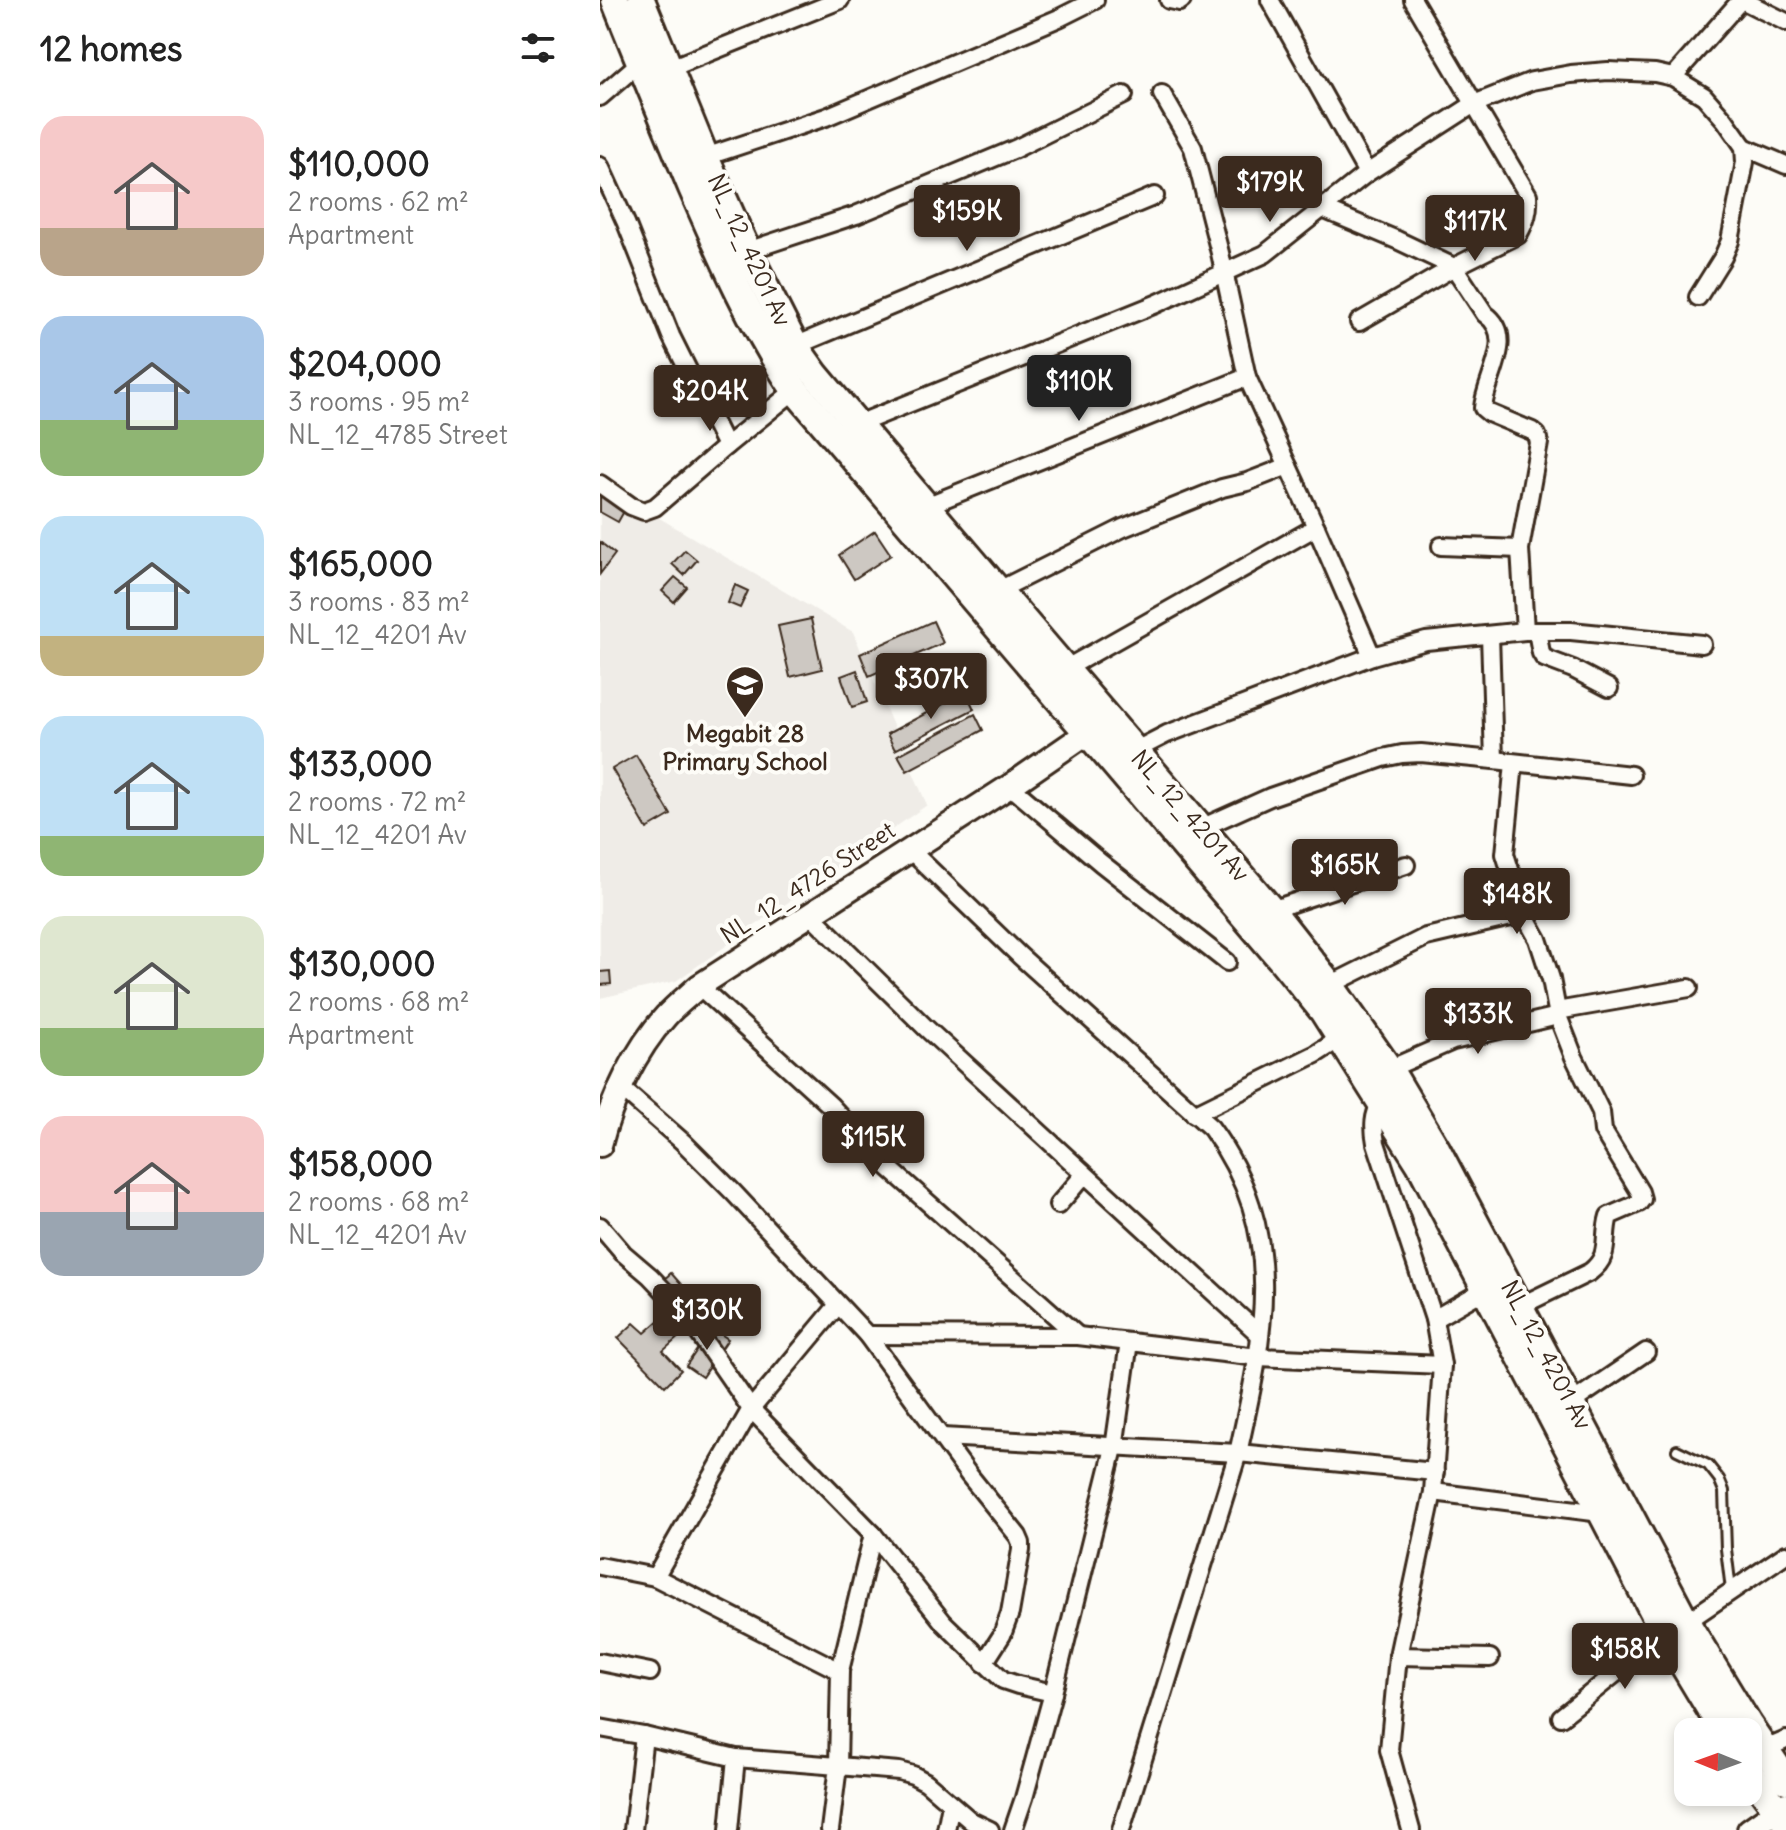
<!DOCTYPE html>
<html lang="en">
<head>
<meta charset="utf-8">
<style>
  body { margin:0; font-family:Delius,sans-serif; background:#f2f2f2; color:#222; height:100vh; display:flex; flex-direction:column; font-size:30px; white-space:nowrap }
  * { box-sizing:border-box; margin:0 }
  p { font-size:26px; color:#767676 }
  .icon { flex:none; width:44px; height:44px; fill:none; stroke:currentColor; stroke-width:2; stroke-linecap:round; stroke-linejoin:round }
  .map { position:relative; flex:1; overflow:hidden }
  .side { display:flex; flex-direction:column; background:#fff; width:600px }
  .side>* { flex:none }
  .needle { width:52px; rotate:271deg }
  .controls { position:absolute; left:1074px; top:1718px; display:grid; gap:16px }
  .controls a { display:grid; place-items:center; width:88px; height:88px; border-radius:16px; background:#fff; box-shadow:0 4px 12px #0003; font-size:40px }
  .price { position:absolute; translate:-50% -68px; padding:0 18px; border-radius:8px; background:#3b2a1e; color:#fff; font-size:26px; line-height:52px; filter:drop-shadow(0 2px 4px #0008) }
  .price::after { content:''; position:absolute; left:50%; top:48px; width:24px; height:18px; margin-left:-12px; background:inherit; clip-path:polygon(0 0,100% 0,50% 100%) }
  .price.current { background:#222; color:#fff }
  ul { padding:0; list-style:none }
  li { display:flex; align-items:center; gap:24px; height:200px; padding:0 40px }
  li span { display:grid; place-items:center; flex:none; width:224px; height:160px; border-radius:24px; color:#555 }
  li>.icon { margin-inline-start:auto }
  span .icon { width:96px; height:96px; fill:#fffc; stroke-width:1 }
  li b { font-size:34px }
  h2 { display:flex; justify-content:space-between; align-items:center; height:96px; padding:0 40px; font-size:34px }
  main { display:flex; flex:1; min-height:0 }
  .map>svg:first-child { display:block }
</style>
</head>
<body>
<main>
<section class="side">
<h2>12 homes<svg class="icon" aria-label="filters" viewBox="0 0 24 24"><path d="M4 7h16M4 17h16"/><circle cx="9" cy="7" r="2"/><circle cx="15" cy="17" r="2"/></svg></h2>
<ul>
<li><span style="background:linear-gradient(#f6c9c9 70%,#b9a48a 0)"><svg class="icon" aria-label="home" viewBox="0 0 24 24"><path d="M3 11l9-7 9 7M6 9v11h12V9"/></svg></span><div><b>$110,000</b><p>2 rooms · 62 m²</p><p>Apartment</p></div></li>
<li><span style="background:linear-gradient(#a9c7e8 65%,#8fb573 0)"><svg class="icon" aria-label="home" viewBox="0 0 24 24"><path d="M3 11l9-7 9 7M6 9v11h12V9"/></svg></span><div><b>$204,000</b><p>3 rooms · 95 m²</p><p>NL_12_4785 Street</p></div></li>
<li><span style="background:linear-gradient(#bfe0f5 75%,#c2b280 0)"><svg class="icon" aria-label="home" viewBox="0 0 24 24"><path d="M3 11l9-7 9 7M6 9v11h12V9"/></svg></span><div><b>$165,000</b><p>3 rooms · 83 m²</p><p>NL_12_4201 Av</p></div></li>
<li><span style="background:linear-gradient(#bfe0f5 75%,#8fb573 0)"><svg class="icon" aria-label="home" viewBox="0 0 24 24"><path d="M3 11l9-7 9 7M6 9v11h12V9"/></svg></span><div><b>$133,000</b><p>2 rooms · 72 m²</p><p>NL_12_4201 Av</p></div></li>
<li><span style="background:linear-gradient(#dfe7d0 70%,#8fb573 0)"><svg class="icon" aria-label="home" viewBox="0 0 24 24"><path d="M3 11l9-7 9 7M6 9v11h12V9"/></svg></span><div><b>$130,000</b><p>2 rooms · 68 m²</p><p>Apartment</p></div></li>
<li><span style="background:linear-gradient(#f6c9c9 60%,#9aa5b1 0)"><svg class="icon" aria-label="home" viewBox="0 0 24 24"><path d="M3 11l9-7 9 7M6 9v11h12V9"/></svg></span><div><b>$158,000</b><p>2 rooms · 68 m²</p><p>NL_12_4201 Av</p></div></li>
</ul>
</section>
<div class="map">
<svg width="1186" height="1830" viewBox="0 0 1186 1830">
  <rect width="100%" height="100%" fill="#fdfcf7"/>
  <filter id="ink" filterUnits="userSpaceOnUse"><feTurbulence type="fractalNoise" baseFrequency=".0125" numOctaves="2"/><feDisplacementMap in="SourceGraphic" scale="16" xChannelSelector="R" yChannelSelector="G"/><feConvolveMatrix kernelMatrix="1 2 1 2 8 2 1 2 1" color-interpolation-filters="sRGB"/></filter>
  <g filter="url(#ink)">
    <polygon fill="#efece7" points="0,483 253,632 327,805 76,981 0,998"/>
    <g fill="#cdc8c2" stroke="#3b2a1e" stroke-width="2">
      <polygon points="0,487 28,504 18,522 0,512"/>
      <polygon points="275,531 291,555 254,579 239,555"/>
      <polygon points="0,542 15,554 0,574"/>
      <polygon points="85,550 97,560 84,575 72,564"/>
      <polygon points="75,577 87,587 74,602 62,591"/>
      <polygon points="135,585 148,591 140,608 128,603"/>
      <polygon points="211,619 222,669 190,677 178,626"/>
      <polygon points="333,621 343,643 269,676 260,654"/>
      <polygon points="257,670 267,702 252,707 241,676"/>
      <polygon points="366,692 374,709 295,750 287,734"/>
      <polygon points="375,714 383,730 307,771 298,755"/>
      <polygon points="36,755 71,815 47,829 12,769"/>
      <polygon points="10,971 11,984 0,985 0,972"/>
      <polygon points="71,1273 85,1289 66,1305 53,1289"/>
      <polygon points="91,1293 107,1312 63,1351 81,1370 65,1386 18,1338 34,1323 45,1333"/>
      <polygon points="112,1328 128,1339 102,1377 86,1366"/>
    </g>
    <g fill="none" stroke-linecap="round" stroke-linejoin="round">
      <g stroke="#3b2a1e" stroke-width="14">
        <polyline id="lane" points="1077,1450 1108,1465 1119,1479 1124,1491 1126,1549 1131,1590"/>
      </g>
      <g stroke="#3b2a1e" stroke-width="22">
        <g id="street">
          <polyline points="569,0 579,2 582,0"/>
          <polyline points="670,0 767,173"/>
          <polyline points="1142,0 1186,22"/>
          <polyline points="68,69 240,0"/>
          <polyline points="1073,77 1141,0"/>
          <polyline points="562,94 593,148 620,253 647,377 716,527 772,656"/>
          <polyline points="0,97 44,59"/>
          <polyline points="1144,147 1186,165"/>
          <polyline points="105,157 226,117 459,18 495,0"/>
          <polyline points="0,166 26,223 71,336 126,446"/>
          <path d="M723,209L797,240L854,267L885,314C918,337 885,378 883,408L889,413L932,431L937,435L939,443L920,549L925,631"/>
          <polyline points="147,251 256,215 415,149 524,95"/>
          <path d="M759,322L854,267L918,235C926,221 929,211 928,195L813,0"/>
          <polyline points="195,346 555,196"/>
          <polyline points="258,424 556,304 665,254 767,173 874,104 932,81 971,74 1008,71 1055,73 1073,77 1104,96 1125,120 1144,147 1145,162 1130,241 1123,257 1098,297"/>
          <polyline points="0,484 31,506 44,511 55,507 126,446 195,390"/>
          <polyline points="326,506 647,377"/>
          <polyline points="841,546 920,549"/>
          <polyline points="399,590 523,528 622,488 647,482 688,466"/>
          <polyline points="937,631 941,653 944,658 973,669 1009,688"/>
          <polyline points="890,635 894,760"/>
          <polyline points="465,669 716,527"/>
          <polyline points="534,751 567,734 772,656 826,641 925,631 971,631 1102,644"/>
          <polyline points="410,786 501,863 627,962"/>
          <polyline points="601,828 670,797 783,758 802,754 821,753 894,760 1031,775"/>
          <path d="M309,849L420,956L611,1128C688,1233 664,1336 638,1453L521,1830"/>
          <polyline points="671,910 806,865"/>
          <polyline points="210,914 326,1028 659,1334"/>
          <polyline points="730,985 826,937 924,914 905,854 914,763"/>
          <polyline points="99,986 231,1106 289,1168 478,1336"/>
          <polyline points="957,1011 1089,988"/>
          <polyline points="789,1069 853,1041 958,1016"/>
          <polyline points="20,1087 83,1142 133,1192 267,1335 369,1475 418,1536 421,1543 421,1550 410,1613 402,1635 384,1663"/>
          <path d="M781,1102C773,1116 773,1127 776,1143L834,1319L842,1365L833,1492L798,1656L789,1750L811,1830"/>
          <polyline points="594,1114 716,1054 741,1038"/>
          <polyline points="458,1205 484,1175"/>
          <polyline points="0,1226 23,1253 50,1276 70,1297 91,1322 151,1409 273,1534 344,1623 403,1680 418,1685 453,1693"/>
          <path d="M920,1306L990,1272C1012,1255 1002,1239 1009,1216L1039,1203L1042,1199L1040,1192L1003,1131L1001,1112L974,1057L958,1016L951,979L938,939L924,914"/>
          <polyline points="834,1319 886,1289"/>
          <polyline points="267,1335 478,1336 658,1357 842,1365"/>
          <polyline points="971,1403 1046,1352"/>
          <polyline points="342,1437 638,1453 835,1472"/>
          <polyline points="833,1492 1001,1513"/>
          <polyline points="273,1534 240,1671 238,1766 299,1771 313,1775 326,1782 371,1821 390,1830"/>
          <polyline points="0,1566 55,1577 151,1409 238,1305"/>
          <polyline points="55,1577 240,1671"/>
          <polyline points="1086,1622 1186,1554"/>
          <polyline points="798,1656 890,1658"/>
          <polyline points="0,1662 50,1672"/>
          <polyline points="961,1717 1065,1634"/>
          <polyline points="0,1728 44,1736 136,1758 238,1766 230,1830"/>
          <polyline points="1165,1749 1186,1740"/>
          <polyline points="33,1830 44,1736"/>
          <polyline points="129,1830 136,1758"/>
          <polyline points="346,1830 351,1804"/>
          <polyline points="413,1830 424,1798 453,1693 514,1448 529,1342"/>
        </g>
      </g>
      <g stroke="#3b2a1e" stroke-width="28">
        <g id="secondary">
          <path d="M0,1145C11,1101 35,1050 66,1016C76,1005 88,996 99,986L410,786L500,724"/>
          <polyline points="1149,1830 1186,1804"/>
        </g>
      </g>
      <g stroke="#3b2a1e" stroke-width="32">
        <g id="primary">
          <path d="M15,0C40,63 66,125 92,188C122,257 153,328 195,390L680,958L723,1011L820,1164L1065,1634L1124,1732"/>
          <polyline points="41,0 105,157 147,251 195,346 215,374 326,506 671,910 730,985 789,1069 837,1150 1086,1622 1148,1724 1186,1780"/>
          <polyline points="1148,1770 1186,1822"/>
        </g>
      </g>
      <use href="#lane" stroke="#fdfcf7" stroke-width="8"/>
      <use href="#street" stroke="#fdfcf7" stroke-width="16"/>
      <use href="#secondary" stroke="#fdfcf7" stroke-width="22"/>
      <use href="#primary" stroke="#fdfcf7" stroke-width="26"/>
    </g>
  </g>
  <defs>
    <g id="school-pin" transform="scale(2)"><path d="M0 17L-7.5 6A9.5 9.5 0 1 1 7.5 6Z" fill="#3b2a1e" stroke="#fdfcf7"/><path d="M0-5L7-2L0 1L-7-2ZM-4 1L0 2.5L4 1V4Q0 6-4 4Z" fill="#fff"/></g>
  </defs>
  <g fill-rule="evenodd">
    <use href="#school-pin" x="145" y="685"/>
  </g>
  <g text-anchor="middle" stroke-width="8" stroke-linejoin="round" paint-order="stroke">
    <g font-size="24" fill="#3b2a1e" stroke="#fdfcf7">
      <text transform="translate(149 250) rotate(65)" y="8">NL_12_4201 Av</text>
      <text transform="translate(590 816) rotate(49)" y="8">NL_12_4201 Av</text>
      <text transform="translate(208 883) rotate(-33)" y="8">NL_12_4726 Street</text>
      <text transform="translate(946 1355) rotate(62)" y="8">NL_12_4201 Av</text>
    </g>
    <g font-size="24" font-weight="bold" fill="#3b2a1e" stroke="#fdfcf7">
      <text x="145" y="742">Megabit 28<tspan x="145" dy="28">Primary School</tspan></text>
    </g>
  </g>
</svg>
<div class="controls">
<a><svg class="needle" viewBox="-14 -14 28 28"><path d="M0-13l5 13h-10z" fill="#e53935"/><path d="M0 13l5-13h-10z" fill="#767676"/></svg></a>
</div>
<b class="price" style="left:670px;top:224px">$179K</b>
<b class="price" style="left:367px;top:253px">$159K</b>
<b class="price" style="left:875px;top:263px">$117K</b>
<b class="price current" style="left:479px;top:423px">$110K</b>
<b class="price" style="left:110px;top:433px">$204K</b>
<b class="price" style="left:331px;top:721px">$307K</b>
<b class="price" style="left:745px;top:907px">$165K</b>
<b class="price" style="left:917px;top:936px">$148K</b>
<b class="price" style="left:878px;top:1056px">$133K</b>
<b class="price" style="left:273px;top:1179px">$115K</b>
<b class="price" style="left:107px;top:1352px">$130K</b>
<b class="price" style="left:1025px;top:1691px">$158K</b>
</div>
</main>
</body>
</html>
